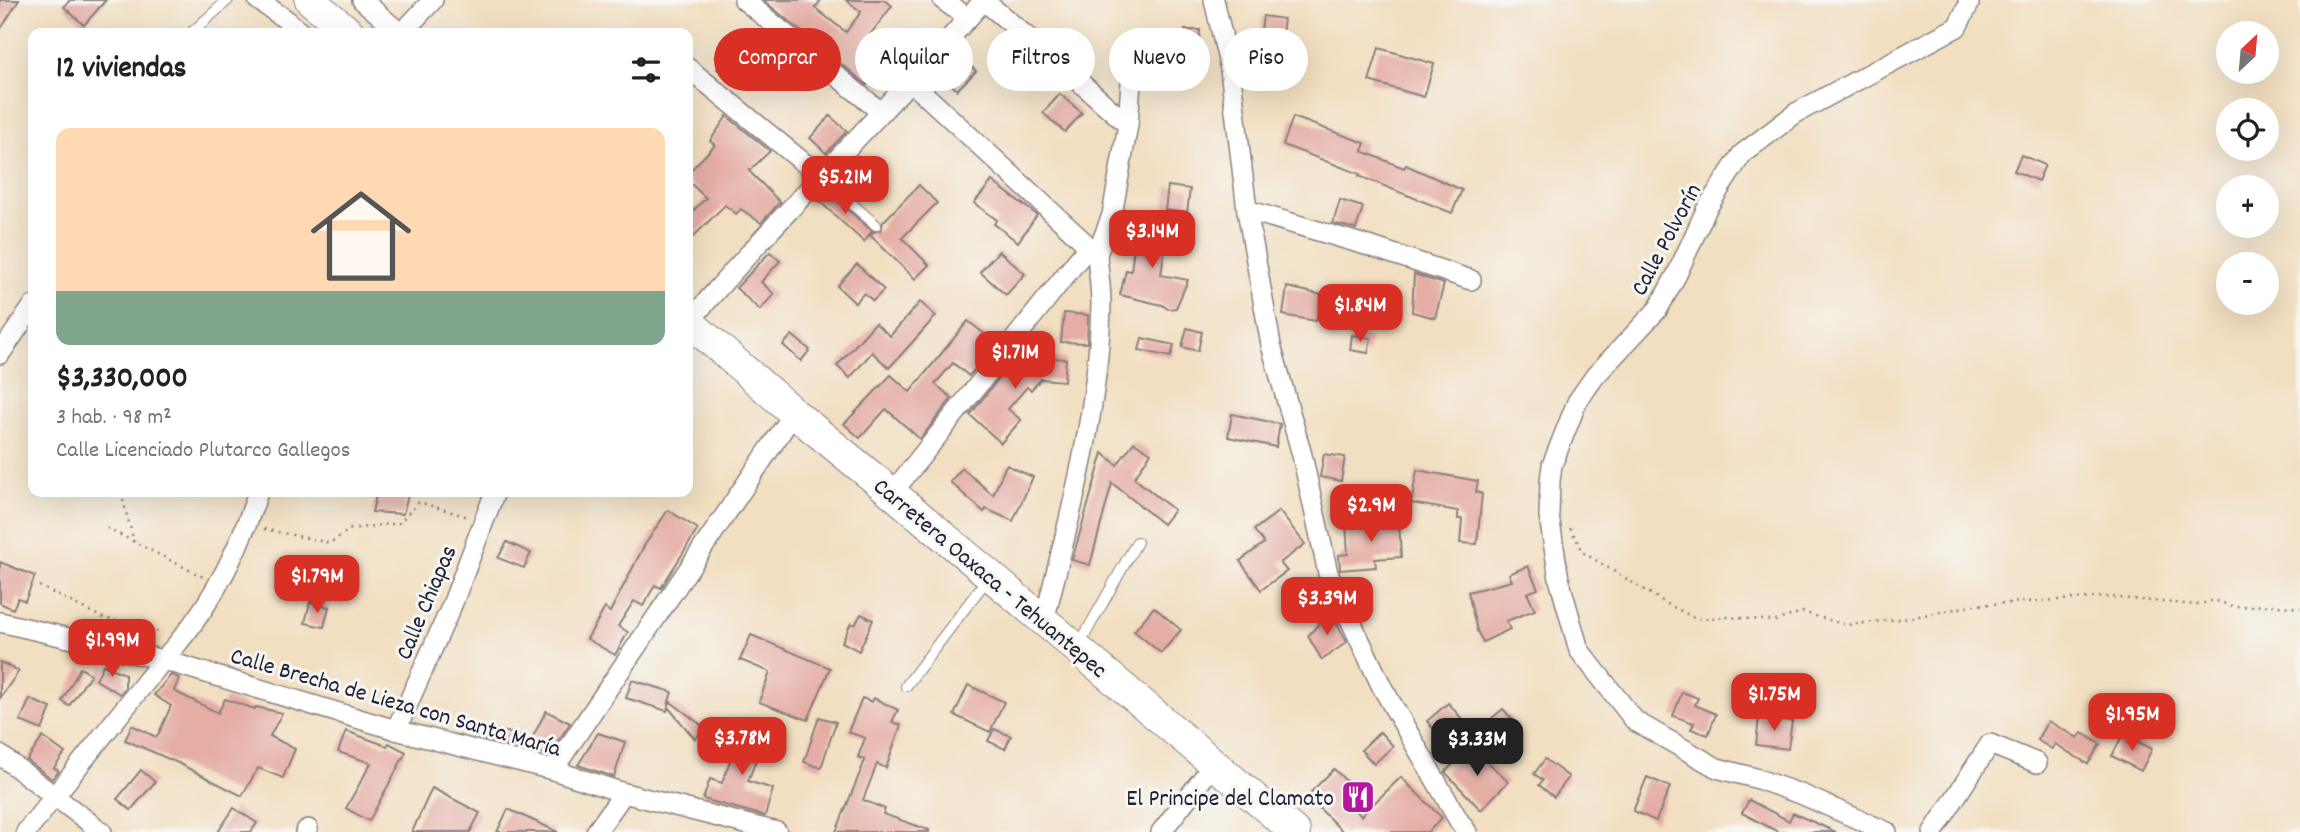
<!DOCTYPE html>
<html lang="es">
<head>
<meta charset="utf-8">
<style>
  body { margin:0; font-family:Dekko,sans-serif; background:#f2f2f2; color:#222; height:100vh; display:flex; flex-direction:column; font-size:26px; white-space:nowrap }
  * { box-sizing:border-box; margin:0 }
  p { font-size:23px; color:#767676 }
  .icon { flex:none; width:38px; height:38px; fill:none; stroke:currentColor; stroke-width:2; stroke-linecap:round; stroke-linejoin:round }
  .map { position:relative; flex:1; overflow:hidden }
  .details { position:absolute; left:28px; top:28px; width:665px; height:469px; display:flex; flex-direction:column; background:#fff; border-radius:14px; box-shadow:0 7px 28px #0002 }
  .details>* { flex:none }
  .hud { position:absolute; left:714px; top:28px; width:665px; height:63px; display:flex; gap:14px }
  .needle { width:46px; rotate:26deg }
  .controls { position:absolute; left:2216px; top:21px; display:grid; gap:14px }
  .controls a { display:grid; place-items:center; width:63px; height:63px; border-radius:50%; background:#fff; box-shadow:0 7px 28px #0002; font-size:35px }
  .price { position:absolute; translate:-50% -60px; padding:0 16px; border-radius:14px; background:#d93025; color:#fff; font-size:23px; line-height:46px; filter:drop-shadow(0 2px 4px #0008) }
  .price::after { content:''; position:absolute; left:50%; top:42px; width:21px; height:16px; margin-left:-10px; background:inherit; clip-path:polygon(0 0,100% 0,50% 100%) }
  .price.current { background:#222; color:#fff }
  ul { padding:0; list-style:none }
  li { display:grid; align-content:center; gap:14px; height:371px; padding:0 28px }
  li span { display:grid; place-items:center; height:217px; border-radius:14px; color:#555 }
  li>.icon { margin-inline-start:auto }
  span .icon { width:126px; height:126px; fill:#fffc; stroke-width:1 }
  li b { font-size:30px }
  h2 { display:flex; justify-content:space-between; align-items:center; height:84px; padding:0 28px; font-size:30px }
  .tag { padding:0 24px; border-radius:32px; background:#fff; box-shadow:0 7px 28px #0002; font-size:24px; line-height:63px }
  .tag.current { background:#d93025; color:#fff }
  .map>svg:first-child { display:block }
</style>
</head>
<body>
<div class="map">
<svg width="2300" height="832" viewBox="0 0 2300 832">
  <rect width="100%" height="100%" fill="#f6f6f2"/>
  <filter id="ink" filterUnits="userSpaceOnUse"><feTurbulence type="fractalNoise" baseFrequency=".0143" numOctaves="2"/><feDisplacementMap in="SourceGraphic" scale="14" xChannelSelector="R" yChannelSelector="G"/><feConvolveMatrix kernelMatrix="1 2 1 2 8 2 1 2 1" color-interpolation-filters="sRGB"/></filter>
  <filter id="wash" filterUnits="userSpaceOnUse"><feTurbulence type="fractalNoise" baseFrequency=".00686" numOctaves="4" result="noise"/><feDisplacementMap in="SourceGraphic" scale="28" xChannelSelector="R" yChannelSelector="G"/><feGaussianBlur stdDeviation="1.57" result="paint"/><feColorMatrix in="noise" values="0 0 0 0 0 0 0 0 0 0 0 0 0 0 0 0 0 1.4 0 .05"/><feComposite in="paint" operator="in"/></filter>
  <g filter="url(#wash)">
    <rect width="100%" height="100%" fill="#f2dec0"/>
    <g id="blocks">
      <g fill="#e5ada4">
        <polygon points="0,0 19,0 0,30"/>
        <polygon points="70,0 106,0 84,25 64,7"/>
        <polygon points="763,0 821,0 815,8 846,32 861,12 846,0 885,0 892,6 863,44 895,71 882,87 872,80 867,85"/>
        <polygon points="1263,16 1284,19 1278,62 1257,59"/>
        <polygon points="1185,30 1200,30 1199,49 1202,49 1202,68 1148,63 1151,39 1184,43"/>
        <polygon points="778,43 789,53 772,73 761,64"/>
        <polygon points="725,46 739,57 741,55 754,65 741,81 735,76 731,81 717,69 722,63 715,57"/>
        <polygon points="1015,46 1029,59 1015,75 1001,63"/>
        <polygon points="1379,48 1434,64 1424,97 1369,81"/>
        <polygon points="959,55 976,71 957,90 941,75"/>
        <polygon points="1060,94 1082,113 1065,132 1043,113"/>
        <polygon points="727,116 770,151 749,171 780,202 761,223 741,209 736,214 725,205 688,242 688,216 706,198 688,181 688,173 715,145 710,141"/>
        <polygon points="830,116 847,131 826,153 810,138"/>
        <polygon points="1293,117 1365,143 1362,151 1404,168 1406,165 1462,190 1452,213 1359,176 1360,174 1283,145"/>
        <polygon points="2021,155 2045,165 2038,181 2014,171"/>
        <polygon points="992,181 1037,215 1018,242 994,224 997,220 974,203"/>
        <polygon points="919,185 937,203 902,238 929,265 915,279 870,235 873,232 881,230 883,222"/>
        <polygon points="1168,186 1190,189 1187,213 1165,210"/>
        <polygon points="825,190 872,231 864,242 817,199"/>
        <polygon points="1340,200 1363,207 1356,229 1333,223"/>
        <polygon points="1137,222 1168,226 1161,275 1188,280 1176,308 1168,309 1162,305 1120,295 1126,270 1131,271"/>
        <polygon points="999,251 1025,274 1006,295 980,272"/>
        <polygon points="770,252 780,261 761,282 774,294 760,310 736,288"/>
        <polygon points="857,264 884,290 873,301 864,293 855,303 837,286"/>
        <polygon points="1414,274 1444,284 1435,318 1412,312"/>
        <polygon points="1287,287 1323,295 1316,321 1283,315"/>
        <polygon points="920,302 936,316 889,368 872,352 850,378 837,366 875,323 890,336"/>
        <polygon points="1064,313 1088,315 1087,343 1061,342"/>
        <polygon points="968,321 996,343 969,376 953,363 935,384 952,398 920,439 886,409 860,438 844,424 891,375 910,392"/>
        <polygon points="1187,328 1202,332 1198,351 1182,347"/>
        <polygon points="792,335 810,350 801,361 783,345"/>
        <polygon points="1352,335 1371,338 1368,353 1350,350"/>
        <polygon points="1142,338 1174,345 1171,357 1139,350"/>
        <polygon points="1021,350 1033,351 1033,356 1066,359 1064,381 1041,379 1031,390 1027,387 1008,409 1021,420 1001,443 970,415"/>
        <polygon points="1232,414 1280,424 1276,447 1228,437"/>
        <polygon points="1134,442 1151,453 1134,478 1174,510 1163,524 1112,483 1090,565 1072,560 1103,453 1117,465"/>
        <polygon points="1324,454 1345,457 1341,481 1320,477"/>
        <polygon points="1006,465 1033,477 1013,521 986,509 984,512 950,482 962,468 993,495"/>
        <polygon points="1417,470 1478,481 1476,492 1482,494 1477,544 1460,543 1462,519 1458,519 1458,511 1411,503"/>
        <polygon points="377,492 409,492 403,514 372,512"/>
        <polygon points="668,510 698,529 661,588 655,585 643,606 634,601 618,626 628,632 615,655 587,639 605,608 610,612 644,546"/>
        <polygon points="1279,511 1305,544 1280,563 1287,571 1261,590 1240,561 1264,543 1254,530"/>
        <polygon points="1399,521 1401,557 1375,559 1376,567 1340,570 1339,555 1348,554 1346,524"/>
        <polygon points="507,542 531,553 524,568 498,558"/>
        <polygon points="0,562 35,576 25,601 18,598 13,609 0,603"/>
        <polygon points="1528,566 1538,589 1527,593 1535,610 1506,621 1510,629 1483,642 1477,631 1468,592 1512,581 1509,574"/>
        <polygon points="310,602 329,607 324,627 305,623"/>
        <polygon points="1154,607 1181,630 1161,653 1134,631"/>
        <polygon points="1330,611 1347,642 1322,660 1308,636"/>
        <polygon points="861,614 873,620 859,651 842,642 851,623 855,625"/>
        <polygon points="751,635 830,668 808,720 759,702 770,672 740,660"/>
        <polygon points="0,662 19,671 0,698"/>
        <polygon points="103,665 125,674 125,688 120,694 96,680"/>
        <polygon points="80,668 91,674 69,706 62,701"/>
        <polygon points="171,675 179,678 174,691 218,713 225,699 255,709 256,707 282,713 270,736 295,749 283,778 258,768 242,796 178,763 125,740 132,725 156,737 159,733 171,706 154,695"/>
        <polygon points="632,680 672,692 668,705 671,702 705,728 695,739 668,707 667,711 626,698"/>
        <polygon points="968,685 1004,702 990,732 954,715"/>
        <polygon points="1682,692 1698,698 1695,705 1716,714 1708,735 1691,729 1694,723 1673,716"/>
        <polygon points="862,698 872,702 874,698 898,710 892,722 901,725 886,768 877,764 863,800 885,809 883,814 929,830 929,832 836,832 865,760 858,757 865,738 848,732"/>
        <polygon points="30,699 51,708 42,730 20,721"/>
        <polygon points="1448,703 1462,719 1441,738 1427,721"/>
        <polygon points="1503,709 1519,727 1508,736 1492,718"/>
        <polygon points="546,711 570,723 548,756 528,746"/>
        <polygon points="819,717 836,722 821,768 804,762"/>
        <polygon points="1759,717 1792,721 1788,749 1756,745"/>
        <polygon points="2048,721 2078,738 2082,733 2100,744 2088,764 2055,744 2052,749 2037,740"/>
        <polygon points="743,725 766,734 748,781 773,789 765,816 703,799 710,779 722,783"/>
        <polygon points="488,728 524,736 520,749 485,740"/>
        <polygon points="994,729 1011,736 1005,749 988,741"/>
        <polygon points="346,731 387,746 389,743 406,752 369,821 346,808 371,763 338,752"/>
        <polygon points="1380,732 1393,746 1374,764 1361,750"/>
        <polygon points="598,733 625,742 614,777 578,765"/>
        <polygon points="2123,734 2152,749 2141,771 2112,756"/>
        <polygon points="43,737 65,753 54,768 59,771 52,779 27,760"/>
        <polygon points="1472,746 1508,782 1481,810 1445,772"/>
        <polygon points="1545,759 1569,777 1554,797 1539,785 1543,780 1534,774"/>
        <polygon points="1334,769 1352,787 1342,797 1361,816 1401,777 1442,818 1428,832 1343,832 1307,796"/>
        <polygon points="141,770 155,782 131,810 117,799"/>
        <polygon points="1647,777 1670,787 1656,821 1633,811"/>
        <polygon points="432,788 480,813 470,832 412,832"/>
        <polygon points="1749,800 1789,821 1793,813 1836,832 1778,832 1742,813"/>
        <polygon points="234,808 257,823 251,832 218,832"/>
        <polygon points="508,809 558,832 497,832"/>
      </g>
    </g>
  </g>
  <g filter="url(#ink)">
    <use href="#blocks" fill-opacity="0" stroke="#8a807e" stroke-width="2"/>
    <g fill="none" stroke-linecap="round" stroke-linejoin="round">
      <g stroke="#8a807e" stroke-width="12">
        <g id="lane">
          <polyline points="191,33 228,0"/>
          <polyline points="820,176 876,225"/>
          <polyline points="1079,645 1137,542"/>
          <polyline points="906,686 988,578"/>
        </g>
      </g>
      <g stroke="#8a807e" stroke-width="22">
        <g id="street">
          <polyline points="258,0 288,21 301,33"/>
          <polyline points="362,0 400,33"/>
          <polyline points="744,0 881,112"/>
          <polyline points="943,0 968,18"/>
          <polyline points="983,0 1055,60 1128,125"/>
          <polyline points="1214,0 1230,69 1247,210 1271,345 1302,455 1328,573 1382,687 1459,821 1467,832"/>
          <polyline points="402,33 433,0"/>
          <polyline points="688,68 820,176"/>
          <path d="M910,81L1097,254C1098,270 1101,287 1101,303C1099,411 1070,517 1044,621"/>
          <polyline points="1247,210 1372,247 1471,280"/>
          <polyline points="1097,254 1112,215 1128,125 1133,53"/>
          <path d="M689,322C783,211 888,110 984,0"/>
          <polyline points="0,354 33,306"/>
          <polyline points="892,493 1088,247"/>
          <polyline points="0,622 163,660 396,730 553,770 624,793 777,832"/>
          <polyline points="396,730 452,605 495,492"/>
          <polyline points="0,755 102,832"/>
          <polyline points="553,770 794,413"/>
          <path d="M26,832L163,660C208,612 238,554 258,492"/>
          <polyline points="305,832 308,829"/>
          <polyline points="596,832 624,793"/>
          <polyline points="1161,832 1214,764"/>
          <polyline points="1887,832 1803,795 1755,778 1717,768 1635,721 1579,650 1559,579 1549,516 1550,481 1552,465 1577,402 1595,376 1658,309 1677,274 1707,208 1742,154 1796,113 1957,27 1969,4 1968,0"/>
          <polyline points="1933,832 1990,744 2037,763"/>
        </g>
      </g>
      <g stroke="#8a807e" stroke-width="32">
        <g id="primary">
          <polyline points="310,0 350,33"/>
          <polyline points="688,321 794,413 892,493 1295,832"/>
        </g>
      </g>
      <g stroke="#8a807e" stroke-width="2.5" stroke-dasharray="2 5" stroke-linecap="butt">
        <polyline points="123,500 134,542"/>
        <polyline points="107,528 203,577"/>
        <polyline points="1570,528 1584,553 1669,605 1697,619 1728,617 1775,621 1802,612 1846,625 1909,618 1975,605 2108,597 2197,605 2214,600 2235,607 2268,605 2300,608"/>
        <polyline points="264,529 330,543 351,529 399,523 419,502 468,517"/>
        <polyline points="39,586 101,617 163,633"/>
      </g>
      <use href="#lane" stroke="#fff" stroke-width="10"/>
      <use href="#street" stroke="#fff" stroke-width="19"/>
      <use href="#primary" stroke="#fff" stroke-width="30"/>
    </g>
  </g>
  <defs>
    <g id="restaurant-square" transform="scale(1.75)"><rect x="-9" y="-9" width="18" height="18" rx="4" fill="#b5179e" stroke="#f6f6f2"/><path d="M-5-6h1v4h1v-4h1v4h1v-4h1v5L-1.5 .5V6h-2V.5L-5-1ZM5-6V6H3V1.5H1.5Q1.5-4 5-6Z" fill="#fff"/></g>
  </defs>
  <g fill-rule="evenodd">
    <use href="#restaurant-square" x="1358" y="797"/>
  </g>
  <g text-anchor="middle" stroke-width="6" stroke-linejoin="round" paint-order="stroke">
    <g font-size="24" fill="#22223b" stroke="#f6f6f2">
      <text transform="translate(1665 239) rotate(-62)" y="8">Calle Polvorín</text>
      <text transform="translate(991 577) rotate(40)" y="8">Carretera Oaxaca - Tehuantepec</text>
      <text transform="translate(425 602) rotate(-67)" y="8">Calle Chiapas</text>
      <text transform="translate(396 701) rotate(16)" y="8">Calle Brecha de Lieza con Santa María</text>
    </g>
    <g font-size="24" fill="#22223b" stroke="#f6f6f2" text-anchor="end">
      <text x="1334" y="805">El Principe del Clamato</text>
    </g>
  </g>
</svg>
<div class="controls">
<a><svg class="needle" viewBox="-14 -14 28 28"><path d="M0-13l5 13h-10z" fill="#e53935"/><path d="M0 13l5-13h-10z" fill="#767676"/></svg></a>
<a><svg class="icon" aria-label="locate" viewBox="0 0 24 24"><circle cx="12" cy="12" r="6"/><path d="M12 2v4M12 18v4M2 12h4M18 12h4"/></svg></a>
<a>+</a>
<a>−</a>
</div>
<b class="price" style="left:845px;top:216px">$5.21M</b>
<b class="price" style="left:1152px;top:270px">$3.14M</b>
<b class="price" style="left:1360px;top:344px">$1.84M</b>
<b class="price" style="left:1015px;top:391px">$1.71M</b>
<b class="price" style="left:1371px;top:544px">$2.9M</b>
<b class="price" style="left:317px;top:615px">$1.79M</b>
<b class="price" style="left:1327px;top:637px">$3.39M</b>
<b class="price" style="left:112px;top:679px">$1.99M</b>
<b class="price" style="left:1774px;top:733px">$1.75M</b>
<b class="price" style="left:2132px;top:753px">$1.95M</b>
<b class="price" style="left:742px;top:777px">$3.78M</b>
<b class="price current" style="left:1477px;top:778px">$3.33M</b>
<div class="hud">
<a class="tag current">Comprar</a>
<a class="tag">Alquilar</a>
<a class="tag">Filtros</a>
<a class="tag">Nuevo</a>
<a class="tag">Piso</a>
</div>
<section class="details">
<h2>12 viviendas<svg class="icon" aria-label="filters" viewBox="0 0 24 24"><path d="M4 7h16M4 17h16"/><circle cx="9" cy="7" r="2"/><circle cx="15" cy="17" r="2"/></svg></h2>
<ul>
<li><span style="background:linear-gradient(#ffd9b3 75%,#7fa58c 0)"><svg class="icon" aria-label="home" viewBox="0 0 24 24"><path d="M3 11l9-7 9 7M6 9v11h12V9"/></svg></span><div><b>$3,330,000</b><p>3 hab. · 98 m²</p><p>Calle Licenciado Plutarco Gallegos</p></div></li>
</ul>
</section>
</div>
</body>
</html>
